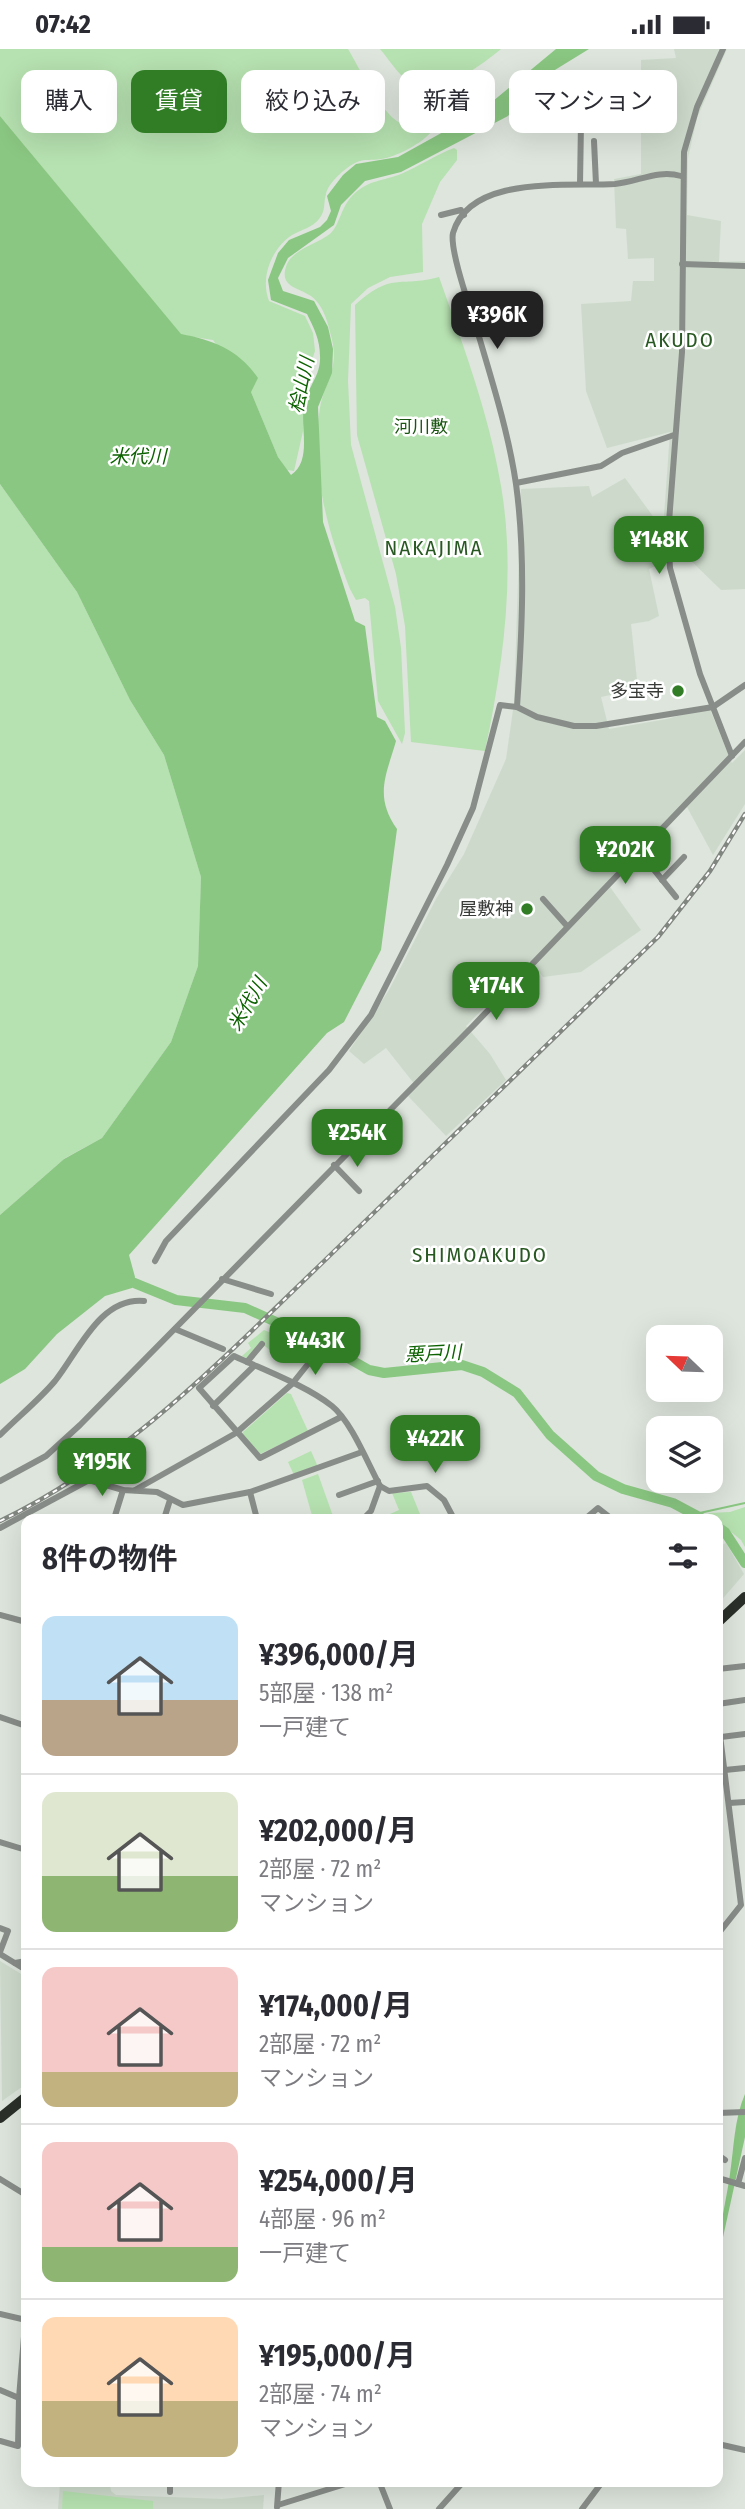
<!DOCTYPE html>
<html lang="ja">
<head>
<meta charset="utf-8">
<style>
  body { margin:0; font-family:"Fira Sans Condensed","Noto Sans JP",sans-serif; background:#f2f2f3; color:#2b2b33; height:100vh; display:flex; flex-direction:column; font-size:26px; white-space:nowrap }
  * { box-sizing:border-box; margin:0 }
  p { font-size:23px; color:#7c7c81 }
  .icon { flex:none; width:38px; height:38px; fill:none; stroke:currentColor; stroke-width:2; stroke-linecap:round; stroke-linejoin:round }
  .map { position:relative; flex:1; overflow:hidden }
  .side { position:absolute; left:21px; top:1465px; width:702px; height:973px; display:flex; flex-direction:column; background:#fff; border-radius:14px; box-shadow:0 7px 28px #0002 }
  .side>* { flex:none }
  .guide { position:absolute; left:21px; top:21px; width:704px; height:63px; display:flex; gap:14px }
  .needle { width:46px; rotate:293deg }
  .fabs { position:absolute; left:646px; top:1276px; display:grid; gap:14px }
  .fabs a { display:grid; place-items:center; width:77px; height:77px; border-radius:14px; background:#fff; box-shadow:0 7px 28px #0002; font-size:35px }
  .price { position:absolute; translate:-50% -60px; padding:0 16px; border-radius:14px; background:#307d26; color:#fff; font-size:23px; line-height:46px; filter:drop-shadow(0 2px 4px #0008) }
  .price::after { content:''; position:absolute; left:50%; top:42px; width:21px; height:16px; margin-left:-10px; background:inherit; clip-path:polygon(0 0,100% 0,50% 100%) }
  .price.on { background:#222; color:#fff }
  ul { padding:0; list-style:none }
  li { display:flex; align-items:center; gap:21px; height:175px; padding:0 21px }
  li+li { border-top:2px solid #e1e1e2 }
  li span { display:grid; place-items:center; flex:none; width:196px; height:140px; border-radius:14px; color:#555 }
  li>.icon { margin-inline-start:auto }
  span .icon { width:84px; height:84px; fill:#fffc; stroke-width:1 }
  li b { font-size:30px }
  h2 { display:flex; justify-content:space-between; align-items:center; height:84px; padding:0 21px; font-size:30px }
  .tag { padding:0 24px; border-radius:14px; background:#fff; box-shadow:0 7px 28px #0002; font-size:24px; line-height:63px }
  .tag.on { background:#307d26; color:#fff }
  .status { display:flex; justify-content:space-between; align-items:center; height:49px; padding:0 35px; background:#fff; direction:ltr }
  .status svg { height:19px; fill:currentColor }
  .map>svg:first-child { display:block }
</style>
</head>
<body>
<div class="status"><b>07:42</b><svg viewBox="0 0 49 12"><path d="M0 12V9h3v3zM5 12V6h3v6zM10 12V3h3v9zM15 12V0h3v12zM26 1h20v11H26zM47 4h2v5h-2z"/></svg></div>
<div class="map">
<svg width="745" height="2460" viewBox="0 0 745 2460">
  <rect width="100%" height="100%" fill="#dde5dc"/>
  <g fill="#cddacb">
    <polygon points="674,0 727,0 697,69 688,109 687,166 721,172 719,213 745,212 745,540 721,541 683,504 649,520 659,567 649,572 631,575 638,640 601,648 609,680 667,670 709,658 732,714 745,701 745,755 713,806 687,758 610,838 641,881 581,923 543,928 530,912 466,977 490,1005 506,1031 446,1087 408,1047 416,1037 386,999 364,1015 349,1002 389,941 436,850 464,805 506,710 514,654 521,440 589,437 592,448 625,429 663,481 670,383 607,399 586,342 581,255 631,252 633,232 654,232 654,209 628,210 626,180 616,179 614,130 641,125 641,11 676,9"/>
    <polygon points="726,1494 744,1525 718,1555 718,1498"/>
    <polygon points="0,1912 26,1928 26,2035 2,2052"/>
    <polygon points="62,2433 110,2436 111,2442 116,2446 222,2450 264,2446 263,2460 58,2460 60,2435"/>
  </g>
  <g fill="#b6e1b0">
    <path d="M0,0H348C360,20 380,63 400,74C410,80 421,75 432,82C423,94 396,108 381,110C372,112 364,109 355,114C345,119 328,134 326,145C323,155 326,161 319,170C313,178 301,181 292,186C271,200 260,229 269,252L305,267L313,284L315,302L303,337V382L294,422L287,421L278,408L251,343L213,291L181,286L0,67Z"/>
    <path d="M380,0H501C477,19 440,49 409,32C398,26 389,10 380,0Z"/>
    <path d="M454,99L457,101V111L440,133L422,175L423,223L390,228L368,239L351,255L348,332L351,396L395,558L401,599L405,684L402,695L378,652L369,552L365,549L356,551L350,540C328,483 310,421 320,359C326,328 341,319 330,283C328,274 324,261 318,254C307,237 276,243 287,215C294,200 317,195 330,185C340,176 341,157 354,145C369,131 383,132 401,125C420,117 435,106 454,99Z"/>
    <path d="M439,228C463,296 489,365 501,437C516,525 503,616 485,702L411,693L405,577L396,525L357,386L355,256C393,222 398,239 439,228Z"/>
    <polygon points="0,435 77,543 130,651 164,706 201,828 198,917 171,993 102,1089 65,1109 0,1166"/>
    <polygon points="264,1281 283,1289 271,1302 261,1294 248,1310 242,1307 251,1299 248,1294"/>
    <polygon points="287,1344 291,1345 308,1382 260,1405 242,1386 243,1383"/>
    <polygon points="311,1402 318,1418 294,1426 288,1413"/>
    <polygon points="318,1425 334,1470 313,1470 302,1431"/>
    <polygon points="411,1443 422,1470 392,1470 390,1465 399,1461 392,1444"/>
    <polygon points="745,1458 745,1498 741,1491 708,1464 730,1463"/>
    <polygon points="63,2442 153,2452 153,2460 62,2460"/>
  </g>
  <g fill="#8ac782">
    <path d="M556,0H589L537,32L508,67L401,123L365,132L341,156L334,176L288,209L278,229L283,242L314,252L328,278L333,300L332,324L318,358L323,473L355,572L365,577L377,668L385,672L396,692C386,727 374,747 397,780L381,901L344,973L327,984L129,1206L135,1228L132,1239L105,1247L57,1285L25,1320L0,1335V1166L64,1110L102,1089L171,993L198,917L201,828L164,706L130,651L77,543L0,435V67L181,285C213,291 239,301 258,329L251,343L278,408L291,426C314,410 298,374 305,353C309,336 321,326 320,307C320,291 314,279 307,265L271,251L268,231L278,204L289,191L320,178L327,171L331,162L327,147L343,126L356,115L398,108L481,62Z"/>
    <path d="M745,2045V2088L718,2211C718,2182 726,2154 730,2125C734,2099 734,2070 745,2045Z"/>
  </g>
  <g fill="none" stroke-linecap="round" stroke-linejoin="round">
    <polyline stroke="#8ac782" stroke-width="2" points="695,1465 745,1454"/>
    <g stroke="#8ac782" stroke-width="10">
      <polyline points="122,1229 176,1251 245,1259 318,1292 369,1321 384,1324 462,1316 483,1323 517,1344 550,1386 596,1427 623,1440 673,1454 703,1470"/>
      <polyline points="718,1478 725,1483 745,1514"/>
    </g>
    <g stroke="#898d89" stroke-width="6">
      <polyline points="723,0 697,58 684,103 682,303 668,486 670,519 700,625 732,707"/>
      <polyline points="577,42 581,74 580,135"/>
      <polyline points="594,92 596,135"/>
      <polyline points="441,166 461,161 464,166"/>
      <polyline points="682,215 745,217"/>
      <polyline points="516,434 601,417 622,404 674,386"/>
      <path d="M517,658C522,584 526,509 516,435C509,387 494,338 480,291C474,270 449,202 453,184C470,125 568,138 615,135C638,133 658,120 681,127"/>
      <polyline points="639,802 676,848"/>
      <polyline points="662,831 684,808"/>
      <polyline points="543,850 567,877"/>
      <polyline points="334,1116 359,1142"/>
      <polyline points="155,1212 166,1192 329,1021 371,966 447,816 473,759 500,656 517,658 537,668 574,677 596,677 713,658 745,636"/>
      <polyline points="222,1230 271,1245"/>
      <polyline points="175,1280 223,1300"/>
      <polyline points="247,1313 262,1295"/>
      <polyline points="213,1357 254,1317"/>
      <path d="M341,1368L260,1409L199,1339L234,1307C264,1321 307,1337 332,1357C351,1372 368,1415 380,1437L389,1442L427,1437L444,1451L454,1470"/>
      <path d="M0,1386C18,1368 39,1351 55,1332C79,1302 100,1248 144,1252"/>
      <polyline points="0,1432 46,1407 80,1376 473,977 745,693"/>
      <polyline points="135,1441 236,1384 292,1335 316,1305"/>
      <polyline points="250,1443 257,1470"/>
      <polyline points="339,1446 378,1432"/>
      <polyline points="114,1470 123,1441"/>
      <polyline points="164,1470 170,1451"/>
      <polyline points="363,1470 371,1462 380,1437"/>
      <polyline points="585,1470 598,1459 612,1470"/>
      <polyline points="634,1470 647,1470"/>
      <polyline points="0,1479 89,1431 123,1441 157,1443 183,1456 250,1443 362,1403"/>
      <polyline points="0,1566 26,1573"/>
      <polyline points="718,1620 745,1617"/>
      <polyline points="718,1655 745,1651"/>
      <polyline points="0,1668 26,1677"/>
      <polyline points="718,1670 741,1856 718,1885"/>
      <polyline points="721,1688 745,1685"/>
      <polyline points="725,1721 745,1719"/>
      <polyline points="729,1754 745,1753"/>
      <polyline points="0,1793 26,1801"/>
      <polyline points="0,1879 8,1882 0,1903"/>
      <polyline points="0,1905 26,1921"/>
      <polyline points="15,1914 26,1912"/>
      <polyline points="718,2064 745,2063"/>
      <polyline points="718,2106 725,2111"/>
      <polyline points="718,2129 745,2137"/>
      <polyline points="0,2130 26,2146"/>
      <polyline points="738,2135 745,2109"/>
      <polyline points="0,2265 26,2271"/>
      <polyline points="0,2341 19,2349"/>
      <polyline points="0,2392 18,2397 19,2349 26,2263"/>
      <polyline points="718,2395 745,2401"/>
      <polyline points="25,2427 26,2427"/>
      <polyline points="379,2432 390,2460"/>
      <polyline points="170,2443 170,2432"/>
      <polyline points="278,2456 355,2432"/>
      <polyline points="277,2458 279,2432"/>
      <polyline points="439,2460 464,2432"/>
      <polyline points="582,2460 603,2432"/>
    </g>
    <g stroke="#2a3029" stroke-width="10">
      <polyline points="718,1573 745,1548"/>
      <polyline points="0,2069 26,2048"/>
    </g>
    <g stroke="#818680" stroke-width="4.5">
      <path id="rail" d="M0,1472C125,1412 221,1311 320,1216C433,1107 545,997 658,888L710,822L745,765"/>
    </g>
    <use href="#rail" stroke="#fff" stroke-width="2" stroke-dasharray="5" stroke-linecap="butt"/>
  </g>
  <g fill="#307d26" stroke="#fff" stroke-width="2.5">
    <circle cx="678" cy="642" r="7"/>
    <circle cx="527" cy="860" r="7"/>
  </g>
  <g text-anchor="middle" stroke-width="5" stroke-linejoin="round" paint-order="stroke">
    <g font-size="18" fill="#1a5512" stroke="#fff">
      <text x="421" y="384">河川敷</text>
    </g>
    <g font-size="18" fill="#383b37" stroke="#fff" text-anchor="end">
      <text x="664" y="648">多宝寺</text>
      <text x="513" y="866">屋敷神</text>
    </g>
    <g font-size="19" font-style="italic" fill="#0c6200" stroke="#fff">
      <text transform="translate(301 336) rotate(-78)" y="7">桧山川</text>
      <text x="138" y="414">米代川</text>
      <text transform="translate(247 955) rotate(-60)" y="7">米代川</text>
      <text transform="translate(433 1304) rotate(-3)" y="7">悪戸川</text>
    </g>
    <g font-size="21" letter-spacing="2" fill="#295923" stroke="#fff">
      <text x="680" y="298">AKUDO</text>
      <text x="434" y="506">NAKAJIMA</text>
      <text x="480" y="1213">SHIMOAKUDO</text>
    </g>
  </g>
</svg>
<div class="fabs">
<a><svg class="needle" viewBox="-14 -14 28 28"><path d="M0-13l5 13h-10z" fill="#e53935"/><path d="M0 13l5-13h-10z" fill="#7c7c81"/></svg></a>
<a><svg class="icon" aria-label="layers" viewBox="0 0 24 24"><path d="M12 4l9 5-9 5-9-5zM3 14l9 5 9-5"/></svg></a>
</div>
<b class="price on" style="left:497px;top:302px">¥396K</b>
<b class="price" style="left:659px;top:527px">¥148K</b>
<b class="price" style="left:625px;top:837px">¥202K</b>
<b class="price" style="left:496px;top:973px">¥174K</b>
<b class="price" style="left:357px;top:1120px">¥254K</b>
<b class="price" style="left:315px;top:1328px">¥443K</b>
<b class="price" style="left:435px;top:1426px">¥422K</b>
<b class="price" style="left:102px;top:1449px">¥195K</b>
<div class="guide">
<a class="tag">購入</a>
<a class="tag on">賃貸</a>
<a class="tag">絞り込み</a>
<a class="tag">新着</a>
<a class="tag">マンション</a>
</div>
<section class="side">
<h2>8件の物件<svg class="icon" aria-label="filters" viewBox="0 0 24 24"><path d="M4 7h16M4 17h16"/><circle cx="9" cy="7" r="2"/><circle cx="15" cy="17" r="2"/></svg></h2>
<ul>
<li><span style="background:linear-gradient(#bfe0f5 60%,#b9a48a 0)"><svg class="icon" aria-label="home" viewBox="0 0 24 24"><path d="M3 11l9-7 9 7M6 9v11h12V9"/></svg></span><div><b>¥396,000/月</b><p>5部屋 · 138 m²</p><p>一戸建て</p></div></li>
<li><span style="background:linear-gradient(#dfe7d0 60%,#8fb573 0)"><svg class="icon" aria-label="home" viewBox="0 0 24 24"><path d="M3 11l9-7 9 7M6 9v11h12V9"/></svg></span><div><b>¥202,000/月</b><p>2部屋 · 72 m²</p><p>マンション</p></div></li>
<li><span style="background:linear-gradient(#f6c9c9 75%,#c2b280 0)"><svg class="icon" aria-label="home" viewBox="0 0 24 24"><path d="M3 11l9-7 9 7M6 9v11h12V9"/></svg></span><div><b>¥174,000/月</b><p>2部屋 · 72 m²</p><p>マンション</p></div></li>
<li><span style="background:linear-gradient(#f6c9c9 75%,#8fb573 0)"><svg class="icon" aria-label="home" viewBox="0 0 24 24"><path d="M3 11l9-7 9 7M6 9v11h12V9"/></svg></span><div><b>¥254,000/月</b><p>4部屋 · 96 m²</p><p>一戸建て</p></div></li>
<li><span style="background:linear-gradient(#ffd9b3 60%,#c2b280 0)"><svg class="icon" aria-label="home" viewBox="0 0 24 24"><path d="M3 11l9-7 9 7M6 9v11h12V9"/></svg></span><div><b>¥195,000/月</b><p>2部屋 · 74 m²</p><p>マンション</p></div></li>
</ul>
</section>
</div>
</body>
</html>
